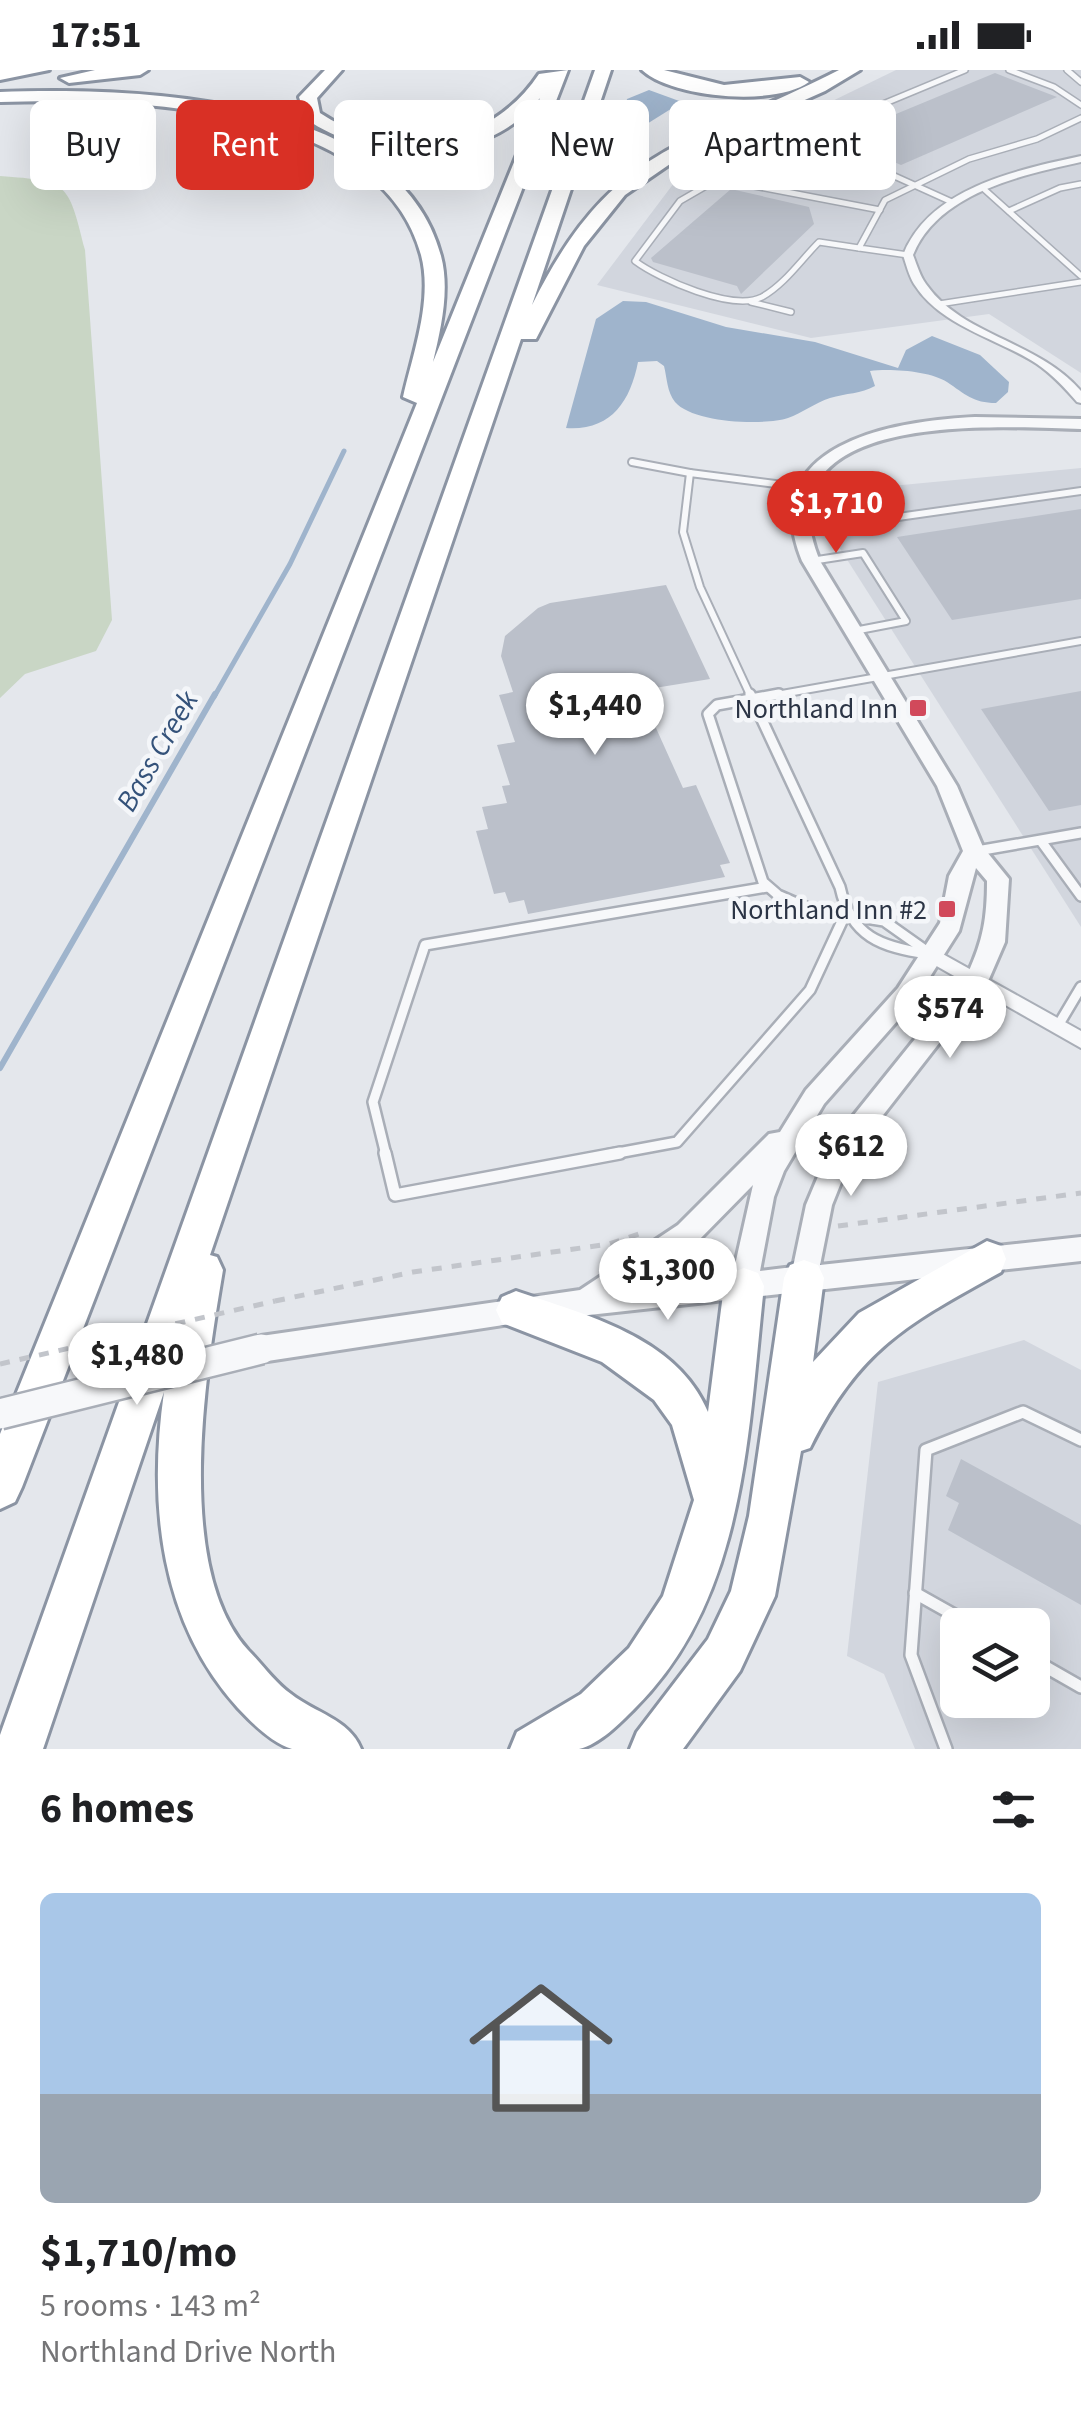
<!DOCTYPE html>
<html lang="en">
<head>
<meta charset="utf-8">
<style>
  body { margin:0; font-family:"Source Sans 3",sans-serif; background:#f2f2f2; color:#202124; height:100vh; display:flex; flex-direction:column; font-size:38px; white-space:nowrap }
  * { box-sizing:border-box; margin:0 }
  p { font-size:32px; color:#757577 }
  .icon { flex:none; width:55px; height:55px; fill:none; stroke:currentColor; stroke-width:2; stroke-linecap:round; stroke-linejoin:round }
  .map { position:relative; height:1679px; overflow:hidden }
  .drawer { display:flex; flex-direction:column; background:#fff; flex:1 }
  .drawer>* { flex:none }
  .hud { position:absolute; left:30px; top:30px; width:1022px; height:90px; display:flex; gap:20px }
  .controls { position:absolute; left:940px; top:1538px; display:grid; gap:20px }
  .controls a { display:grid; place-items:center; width:110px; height:110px; border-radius:15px; background:#fff; box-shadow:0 10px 40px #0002; font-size:50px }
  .price { position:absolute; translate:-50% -85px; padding:0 22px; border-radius:35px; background:#fff; color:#222; font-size:32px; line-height:65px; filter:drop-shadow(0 2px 5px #0008) }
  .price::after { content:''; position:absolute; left:50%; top:60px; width:30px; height:22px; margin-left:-15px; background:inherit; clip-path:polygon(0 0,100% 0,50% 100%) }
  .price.active { background:#d93025; color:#fff }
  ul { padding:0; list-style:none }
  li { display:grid; align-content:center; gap:20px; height:530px; padding:0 40px }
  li+li { border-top:2px solid #e0e0e0 }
  li span { display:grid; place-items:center; height:310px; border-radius:15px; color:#555 }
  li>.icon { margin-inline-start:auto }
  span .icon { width:180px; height:180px; fill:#fffc; stroke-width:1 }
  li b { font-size:42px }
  h2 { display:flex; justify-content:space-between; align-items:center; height:120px; padding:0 40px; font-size:42px }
  .chip { padding:0 35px; border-radius:15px; background:#fff; box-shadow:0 10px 40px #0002; font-size:35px; line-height:90px }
  .chip.active { background:#d93025; color:#fff }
  .status { display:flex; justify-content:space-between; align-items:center; height:70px; padding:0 50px; background:#fff; direction:ltr }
  .status svg { height:28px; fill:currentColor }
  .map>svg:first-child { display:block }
</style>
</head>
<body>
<div class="status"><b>17:51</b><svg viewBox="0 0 49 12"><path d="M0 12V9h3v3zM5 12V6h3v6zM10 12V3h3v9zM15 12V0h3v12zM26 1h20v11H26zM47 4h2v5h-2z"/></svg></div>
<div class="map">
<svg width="1081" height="1679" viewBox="0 0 1081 1679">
  <rect width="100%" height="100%" fill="#e4e7ec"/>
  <g fill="#d2d6de" fill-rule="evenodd">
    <polygon points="896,0 1081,0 1081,303 989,244 811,268 597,215 680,105"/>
    <polygon points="1081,398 1081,857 825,455 839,421"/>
    <path d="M1024,1270L1081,1300V1679H915L884,1604L847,1586L878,1312ZM958,1555H1032V1630H958Z"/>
  </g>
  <path fill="#c9d6c5" d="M0,106C70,111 68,113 85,180L112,550L96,581L25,604L0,628Z"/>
  <g fill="#9fb4cc">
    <polygon points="649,20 682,32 618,72 627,29"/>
    <path d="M623,231L646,232L726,257L815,272L898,298L906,280L932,266L980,285L1009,312L1008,322L996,333C973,333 965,324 947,312C931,301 889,298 870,301L875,316C861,324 846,323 830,328C815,333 802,343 788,348C763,356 693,353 675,332C667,322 667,308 664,296L657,291L638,292C630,333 610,361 566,358L596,249Z"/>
  </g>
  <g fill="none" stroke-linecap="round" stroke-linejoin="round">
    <polyline stroke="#9fb4cc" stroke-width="5" points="214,627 290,494 344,381"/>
    <polyline stroke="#9fb4cc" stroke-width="6" points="0,998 215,624"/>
  </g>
  <g fill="#bbc0ca">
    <polygon points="995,3 1057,27 901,95 838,68"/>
    <polygon points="731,119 809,137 814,154 741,224 737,216 653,192 651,188"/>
    <polygon points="1081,439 1081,529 952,550 897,467"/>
    <polygon points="666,515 710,609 630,622 646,660 656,658 683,718 696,715 730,793 720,795 725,807 528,844 524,830 509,833 505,822 494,824 476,761 488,759 482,737 507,733 502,716 510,715 497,675 515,672 499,625 513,622 501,586 505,566 538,538 550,533"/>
    <polygon points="1081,621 1081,735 1049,741 981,639"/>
    <polygon points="961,1389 1081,1455 1081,1535 948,1460 959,1433 946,1426"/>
  </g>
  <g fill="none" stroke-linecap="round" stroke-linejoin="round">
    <g stroke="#a9aeb7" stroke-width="8">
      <g id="service-far3">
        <polyline points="1009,0 1054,17 1081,35"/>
        <polyline points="1067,0 1081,12"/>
        <polyline points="985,120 1081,206"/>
        <polyline points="954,133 806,66 965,0"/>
        <polyline points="1009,141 1060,118 1081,114"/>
        <path d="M859,178L819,172C801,190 785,214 762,227C733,242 659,209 635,191L680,131L718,109L880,140"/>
        <polyline points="908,185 859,178 885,130 969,89 1037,69 1081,48"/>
        <polyline points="751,232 791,242"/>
        <polyline points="939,234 1081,212"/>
      </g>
    </g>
    <g stroke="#a9aeb7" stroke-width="10">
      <g id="service-far2">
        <polyline points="632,392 690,403"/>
        <polyline points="863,452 1081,421"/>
        <polyline points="811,491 863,483 906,551 854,561"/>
        <polyline points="751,627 700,517 683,462 690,403 807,418"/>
        <polyline points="765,627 1081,571"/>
      </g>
    </g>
    <g stroke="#a9aeb7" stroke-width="14">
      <g id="service-far1">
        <path d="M750,624L840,817C851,867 881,877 928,884"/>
        <polyline points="779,624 717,635 708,644 763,812 778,825 810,839 884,851 932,885"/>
        <polyline points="1041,771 1081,826"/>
        <polyline points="977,781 1081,763"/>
        <polyline points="1059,954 1081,917"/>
        <polyline points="386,1085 373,1032 425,875 767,817"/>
        <polyline points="607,1085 677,1072 810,920 844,847"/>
      </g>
    </g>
    <g stroke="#a9aeb7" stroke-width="16">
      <g id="service">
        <polyline points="385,1083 395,1125 620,1083"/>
        <polyline points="915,1523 972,1555"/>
        <polyline points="1032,1589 1081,1617"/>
        <polyline points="946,1679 911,1585 926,1380 1023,1342 1081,1370"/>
      </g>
    </g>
    <g stroke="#a9aeb7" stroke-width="4">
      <g id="minor">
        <path d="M1081,86V92C1022,105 938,123 913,185C917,195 920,206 926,214C962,266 1039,271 1081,321V333L1077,332C1064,317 1053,305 1037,294C997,268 941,257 914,214C909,206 906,194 903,185C929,118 1017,100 1081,86Z"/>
        <polygon points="932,878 1081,961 1081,978 926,890 923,885 926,880"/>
      </g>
    </g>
    <g stroke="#a9aeb7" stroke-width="6">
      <path id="tertiary" d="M975,347L1081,349V359C998,357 756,338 820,491L957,716L983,777L1009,809L1005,872L989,909L852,1085L832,1135L820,1195L1081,1167V1191L516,1253L261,1292L251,1289L247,1279L251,1269L261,1266L580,1220L678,1155L769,1064L780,1062L806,1020L898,918L940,853L949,806L963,781L937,716L802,491C754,374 892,351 975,347ZM976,798L987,811C987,848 983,870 968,903L833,1071L806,1135L793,1197L760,1201L774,1127L784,1101L824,1034L914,932L959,861ZM753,1115L733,1204L635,1214L696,1173Z"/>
    </g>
    <g stroke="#8b94a3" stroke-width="6">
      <g id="motorway">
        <polygon points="0,0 49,0 0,10"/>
        <polygon points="95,0 148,0 140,5 69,13 60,8"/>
        <path d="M325,0H342L317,28L320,43C393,92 490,78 539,4L568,0L22,1417L15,1432L0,1439V1364L417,333L403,327C413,283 433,230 421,185C380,32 126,28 0,32V22C133,17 399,24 441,186C450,220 441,258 433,292L540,28C487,97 372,95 306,49L299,27Z"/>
        <path d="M595,0H611L532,235C614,70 691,76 839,0H860L825,21L686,83L625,125L584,176L536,269H521L210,1185L217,1187L223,1200C206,1301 173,1497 248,1580C262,1594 275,1613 291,1624C315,1643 349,1649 361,1679C341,1679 312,1679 292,1679C272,1673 252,1653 238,1638C160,1552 148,1434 164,1322L43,1679H0V1665Z"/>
        <path d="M642,0H664L724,15L800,7L809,12C775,37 672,28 642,0Z"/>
        <path d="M987,1171L1001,1176L1006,1189L1001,1202C907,1254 860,1278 810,1378L801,1381L775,1526L740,1601L683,1679H630L637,1662L708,1569L731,1521L749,1446L784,1208L790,1195L804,1190L818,1195L824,1208L813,1292L859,1243Z"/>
        <path d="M744,1198L758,1203L764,1216C748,1362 746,1529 634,1639C620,1653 600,1674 579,1679C559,1679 531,1679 510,1679L517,1662L581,1624L629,1578L663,1526L694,1430L672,1355L654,1330L602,1292L502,1253L496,1240L502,1227L516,1221C586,1245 677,1267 708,1342L724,1216L730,1203Z"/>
      </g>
    </g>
    <g stroke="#c2c5cb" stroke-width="5" stroke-dasharray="10 10" stroke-linecap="butt">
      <polyline points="838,1156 1081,1123"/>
      <polyline points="275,1231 413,1202 609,1174 645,1162"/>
    </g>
    <use href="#service-far3" stroke="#f7f8fa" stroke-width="5"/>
    <use href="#service-far2" stroke="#f7f8fa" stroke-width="6"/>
    <use href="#service-far1" stroke="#f7f8fa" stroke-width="9"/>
    <use href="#service" stroke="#f7f8fa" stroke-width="11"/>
    <use href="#minor" fill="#f7f8fa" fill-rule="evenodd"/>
    <use href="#tertiary" fill="#f7f8fa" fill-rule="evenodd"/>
    <use href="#motorway" fill="#fff" fill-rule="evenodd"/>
    <g stroke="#a9aeb7" stroke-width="34" stroke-linecap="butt">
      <polyline id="tertiary-bridge" points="0,1344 261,1279"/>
    </g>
    <polyline stroke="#c2c5cb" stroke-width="5" stroke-dasharray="10 10" stroke-linecap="butt" points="0,1294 275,1231"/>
    <use href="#tertiary-bridge" stroke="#f7f8fa" stroke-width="29"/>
  </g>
  <g fill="#d1495b" stroke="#f4f6f9" stroke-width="4">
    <rect x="908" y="628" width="20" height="20" rx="5"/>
    <rect x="937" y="829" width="20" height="20" rx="5"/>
  </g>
  <g text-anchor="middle" stroke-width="9" stroke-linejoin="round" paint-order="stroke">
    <g font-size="28" fill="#2b3445" stroke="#f4f6f9" text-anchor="end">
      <text x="898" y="648">Northland Inn</text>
      <text x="927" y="849">Northland Inn #2</text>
    </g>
    <g font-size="30" font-style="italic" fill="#34527a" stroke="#f4f6f9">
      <text transform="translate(157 681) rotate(-60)" y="10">Bass Creek</text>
    </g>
  </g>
</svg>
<div class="controls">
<a><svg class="icon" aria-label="layers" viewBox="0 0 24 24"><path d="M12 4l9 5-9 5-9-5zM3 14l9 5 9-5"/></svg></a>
</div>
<b class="price active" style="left:836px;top:486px">$1,710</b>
<b class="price" style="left:595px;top:688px">$1,440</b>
<b class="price" style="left:950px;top:991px">$574</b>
<b class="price" style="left:851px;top:1129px">$612</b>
<b class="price" style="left:668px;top:1253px">$1,300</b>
<b class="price" style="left:137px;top:1338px">$1,480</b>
<div class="hud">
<a class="chip">Buy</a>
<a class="chip active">Rent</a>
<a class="chip">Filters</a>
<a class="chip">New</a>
<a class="chip">Apartment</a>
</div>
</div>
<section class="drawer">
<h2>6 homes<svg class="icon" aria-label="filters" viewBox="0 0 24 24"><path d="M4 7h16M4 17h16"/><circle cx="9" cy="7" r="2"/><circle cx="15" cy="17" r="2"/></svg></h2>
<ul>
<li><span style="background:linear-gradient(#a9c7e8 65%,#9aa5b1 0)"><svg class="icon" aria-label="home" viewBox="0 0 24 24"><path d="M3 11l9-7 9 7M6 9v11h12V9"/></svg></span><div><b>$1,710/mo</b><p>5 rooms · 143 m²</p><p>Northland Drive North</p></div></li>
</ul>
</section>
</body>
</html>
